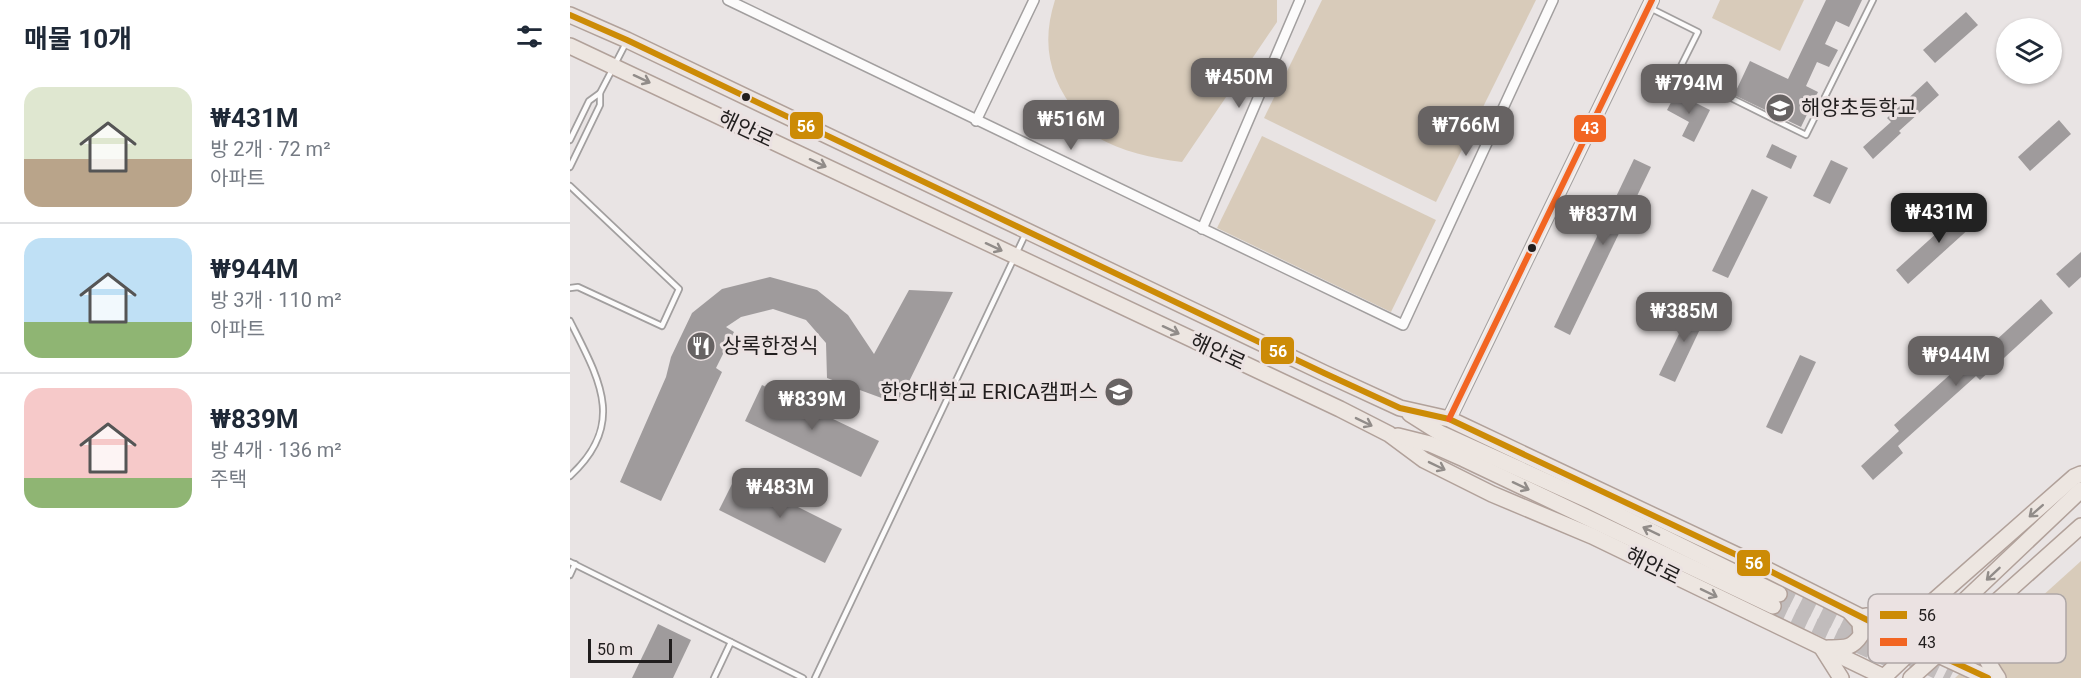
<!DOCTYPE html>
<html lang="ko">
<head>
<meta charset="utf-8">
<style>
  body { margin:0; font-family:Roboto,"Noto Sans KR",sans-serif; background:#f6f6f7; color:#1f2937; height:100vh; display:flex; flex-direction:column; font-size:22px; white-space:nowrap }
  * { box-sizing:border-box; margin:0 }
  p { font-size:20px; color:#747a83 }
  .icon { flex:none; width:33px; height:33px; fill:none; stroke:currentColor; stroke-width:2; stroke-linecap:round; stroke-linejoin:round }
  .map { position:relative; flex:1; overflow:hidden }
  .panel { display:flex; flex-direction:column; background:#fff; width:570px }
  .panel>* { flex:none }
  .fabs { position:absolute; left:1426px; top:18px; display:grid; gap:12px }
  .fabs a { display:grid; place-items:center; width:66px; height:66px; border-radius:50%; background:#fff; box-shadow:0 2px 4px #0004; font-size:30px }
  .scale { position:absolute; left:18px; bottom:15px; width:84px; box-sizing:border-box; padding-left:6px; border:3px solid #211e1e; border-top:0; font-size:16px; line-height:21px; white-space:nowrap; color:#211e1e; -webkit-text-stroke:4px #ebe2e2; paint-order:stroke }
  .price { position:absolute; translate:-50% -51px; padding:0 14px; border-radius:12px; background:#676363; color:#fff; font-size:20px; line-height:39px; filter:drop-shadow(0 2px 3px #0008) }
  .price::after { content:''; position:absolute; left:50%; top:36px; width:18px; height:14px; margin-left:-9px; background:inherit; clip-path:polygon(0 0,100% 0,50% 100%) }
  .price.on { background:#222; color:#fff }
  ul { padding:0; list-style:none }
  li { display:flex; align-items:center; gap:18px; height:150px; padding:0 24px }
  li+li { border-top:2px solid #e0e1e3 }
  li span { display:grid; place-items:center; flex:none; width:168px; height:120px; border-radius:18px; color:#555 }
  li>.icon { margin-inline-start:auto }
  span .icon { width:72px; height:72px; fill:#fffc; stroke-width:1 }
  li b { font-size:26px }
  h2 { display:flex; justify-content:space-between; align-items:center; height:72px; padding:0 24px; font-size:26px }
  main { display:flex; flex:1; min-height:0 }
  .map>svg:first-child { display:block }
</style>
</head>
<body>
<main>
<section class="panel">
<h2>매물 10개<svg class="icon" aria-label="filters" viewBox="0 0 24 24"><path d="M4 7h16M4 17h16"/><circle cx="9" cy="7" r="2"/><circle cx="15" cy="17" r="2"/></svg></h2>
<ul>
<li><span style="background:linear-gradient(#dfe7d0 60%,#b9a48a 0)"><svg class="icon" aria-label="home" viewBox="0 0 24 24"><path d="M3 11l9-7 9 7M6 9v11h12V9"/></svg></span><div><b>₩431M</b><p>방 2개 · 72 m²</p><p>아파트</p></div></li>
<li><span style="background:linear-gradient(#bfe0f5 70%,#8fb573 0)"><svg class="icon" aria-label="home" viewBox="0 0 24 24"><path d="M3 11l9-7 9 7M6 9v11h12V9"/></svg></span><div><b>₩944M</b><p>방 3개 · 110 m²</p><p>아파트</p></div></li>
<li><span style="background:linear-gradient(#f6c9c9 75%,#8fb573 0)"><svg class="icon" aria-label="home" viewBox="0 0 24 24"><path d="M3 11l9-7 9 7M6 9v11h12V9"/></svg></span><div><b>₩839M</b><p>방 4개 · 136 m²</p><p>주택</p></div></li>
</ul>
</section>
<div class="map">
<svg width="1511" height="678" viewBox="0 0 1511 678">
  <rect width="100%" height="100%" fill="#e9e4e4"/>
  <g fill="#d8cbba">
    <path d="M485,0H707V22L612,162C582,158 552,152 525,136C518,132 513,122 508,115C479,79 471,44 485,0Z"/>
    <polygon points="752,0 966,0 866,202 694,118"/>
    <polygon points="1150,0 1234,0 1210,51 1142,18"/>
    <polygon points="692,136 866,220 821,312 647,228"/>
    <polygon points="1511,561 1511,678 1385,678 1437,628"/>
  </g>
  <g fill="#9f9b9c">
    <polygon points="1256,0 1292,0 1279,27 1266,21 1255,44 1268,50 1259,67 1247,62 1236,86 1248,92 1231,127 1164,95 1180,61 1218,79"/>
    <polygon points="1396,12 1408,25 1365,63 1353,50"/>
    <polygon points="1357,81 1369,95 1329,131 1331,133 1303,159 1293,147 1321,122 1317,118"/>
    <polygon points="1106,93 1140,110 1124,142 1112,136 1119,122 1097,110"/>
    <polygon points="1489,120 1501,134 1460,171 1448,157"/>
    <polygon points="1202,144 1227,156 1221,169 1196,157"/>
    <polygon points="1064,159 1081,167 1000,335 984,327"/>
    <polygon points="1261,160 1278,168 1260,204 1243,196"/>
    <polygon points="1182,189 1198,197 1158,278 1142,271"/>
    <polygon points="1400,203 1412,217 1338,284 1326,270"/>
    <polygon points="1511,252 1511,277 1499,288 1486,274"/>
    <polygon points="200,277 247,290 278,315 304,354 339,290 383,292 328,404 257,378 256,343 236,320 203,309 171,317 156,327 164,332 146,368 152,372 91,501 50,482 96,377 101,357 122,313 152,289"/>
    <polygon points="1471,299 1483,313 1410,380 1406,376 1328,446 1333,453 1303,480 1291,466 1329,431 1324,425 1384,371 1388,375"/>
    <polygon points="1124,303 1139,310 1105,382 1089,375"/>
    <polygon points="1230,355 1246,362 1212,434 1196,427"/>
    <polygon points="192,385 309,441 291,477 175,421"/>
    <polygon points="166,476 272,529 255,563 149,510"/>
    <polygon points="88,624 121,640 103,678 62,678"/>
  </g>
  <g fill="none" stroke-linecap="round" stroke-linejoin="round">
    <g stroke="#c1bcbc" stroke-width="15" stroke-dasharray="15 8" stroke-linecap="butt">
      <polyline points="1209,594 1380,678"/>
      <polyline points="1203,606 1328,664"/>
    </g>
    <g stroke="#a29f9f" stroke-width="8">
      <g id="lane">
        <polyline points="1080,8 1128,32 1111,66 1155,88 1161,98 1236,135 1303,0"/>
        <polyline points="30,93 56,43"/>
        <polyline points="0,140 19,101 30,93 30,105 0,167"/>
        <polyline points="0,186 109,289 92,326 8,287 0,288"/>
        <path d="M0,321C29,379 57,424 0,476"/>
        <polyline points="0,562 233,678"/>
        <polyline points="0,575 5,564"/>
        <polyline points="144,678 161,642"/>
        <polyline points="245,678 455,235"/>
      </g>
    </g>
    <g stroke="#a29f9f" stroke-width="12">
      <g id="street">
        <polyline points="158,0 833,325 983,0"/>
        <polyline points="406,121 464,0"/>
        <polyline points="632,229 730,0"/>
      </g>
    </g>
    <g stroke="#a29f9f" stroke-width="16">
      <polyline id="secondary" points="879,419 1082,0"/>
    </g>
    <g stroke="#b1a19a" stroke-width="18">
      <g id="primary">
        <polyline points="0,15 57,40 754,373 830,408 879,419 1192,567 1347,645 1418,678"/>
        <polyline points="0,46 770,409 819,434 854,460 922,494 1022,536 1316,678"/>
        <polyline points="840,414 870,433 1022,502 1209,594"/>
        <polyline points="828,436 860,444 894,459 1203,606"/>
        <path d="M1428,604C1411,639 1405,644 1428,678"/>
        <path d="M1296,616C1324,618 1336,619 1360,604L1504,477L1511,474"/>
        <polyline points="1252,648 1271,678"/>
        <path d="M1258,648C1274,648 1282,649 1291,635L1290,623L1280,612"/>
        <polyline points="1314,677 1511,490"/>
        <polyline points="1341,678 1511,526"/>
      </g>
    </g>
    <use href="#lane" stroke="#fcfbfb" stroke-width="4.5"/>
    <use href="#street" stroke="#fcfbfb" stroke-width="9"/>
    <use href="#secondary" stroke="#f5f1ee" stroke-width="14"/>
    <use href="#primary" stroke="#ede6e1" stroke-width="15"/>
    <g stroke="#ebe2e2" stroke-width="10">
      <polyline id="bus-1" points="0,15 57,40 754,373 830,408 879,419 1192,567 1347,645 1418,678"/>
    </g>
    <g stroke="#ebe2e2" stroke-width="10">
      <polyline id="bus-2" points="879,419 1082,0"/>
    </g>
    <use href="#bus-1" stroke="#cc8b06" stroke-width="6"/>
    <use href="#bus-2" stroke="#f26522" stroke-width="6"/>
  </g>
  <defs><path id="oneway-shaft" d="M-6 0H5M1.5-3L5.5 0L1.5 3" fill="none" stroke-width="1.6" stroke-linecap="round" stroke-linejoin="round" transform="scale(1.5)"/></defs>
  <g stroke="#918c89">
    <use href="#oneway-shaft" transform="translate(72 79) rotate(25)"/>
    <use href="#oneway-shaft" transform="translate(248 163) rotate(25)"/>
    <use href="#oneway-shaft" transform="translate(424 247) rotate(25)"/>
    <use href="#oneway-shaft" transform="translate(601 330) rotate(25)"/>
    <use href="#oneway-shaft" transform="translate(794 422) rotate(26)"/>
    <use href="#oneway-shaft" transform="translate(867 466) rotate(26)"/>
    <use href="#oneway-shaft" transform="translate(951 486) rotate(25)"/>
    <use href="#oneway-shaft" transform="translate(1466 511) rotate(139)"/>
    <use href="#oneway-shaft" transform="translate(1081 531) rotate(-154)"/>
    <use href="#oneway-shaft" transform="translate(1423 574) rotate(137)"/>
    <use href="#oneway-shaft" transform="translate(1139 593) rotate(26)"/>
  </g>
  <defs>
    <g id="school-disc" transform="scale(1.5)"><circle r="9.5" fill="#676363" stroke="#ebe2e2"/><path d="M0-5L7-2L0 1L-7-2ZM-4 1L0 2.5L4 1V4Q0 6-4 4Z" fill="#fff"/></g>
    <g id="restaurant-disc" transform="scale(1.5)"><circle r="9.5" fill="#676363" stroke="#ebe2e2"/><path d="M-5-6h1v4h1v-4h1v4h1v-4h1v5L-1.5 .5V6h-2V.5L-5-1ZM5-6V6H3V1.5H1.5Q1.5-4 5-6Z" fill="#fff"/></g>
    <g id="university-disc" transform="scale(1.5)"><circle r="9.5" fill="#676363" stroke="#ebe2e2"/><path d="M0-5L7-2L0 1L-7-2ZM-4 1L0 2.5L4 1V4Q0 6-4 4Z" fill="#fff"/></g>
  </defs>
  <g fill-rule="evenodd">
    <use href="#school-disc" x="1210" y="108"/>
    <use href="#restaurant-disc" x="131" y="346"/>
    <use href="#university-disc" x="549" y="392"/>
  </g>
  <g fill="#211e1e" stroke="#ebe2e2" stroke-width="2">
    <circle cx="176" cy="97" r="5"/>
    <circle cx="962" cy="248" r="5"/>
  </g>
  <g text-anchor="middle" stroke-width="6" stroke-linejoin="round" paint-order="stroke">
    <g font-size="21" fill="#211e1e" stroke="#ebe2e2" text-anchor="start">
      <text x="1231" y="115">해양초등학교</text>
      <text x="152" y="353">상록한정식</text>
      <text x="528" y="399" text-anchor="end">한양대학교 ERICA캠퍼스</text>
    </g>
    <g font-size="21" fill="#211e1e" stroke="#ebe2e2">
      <text transform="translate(176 129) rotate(25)" y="7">해안로</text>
      <text transform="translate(648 352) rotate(25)" y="7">해안로</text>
      <text transform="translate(1083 566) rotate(26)" y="7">해안로</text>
    </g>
  </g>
  <rect x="1298" y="594" width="198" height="69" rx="9" fill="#ebe2e2" stroke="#aea7a7" stroke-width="1.5"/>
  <rect x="1310" y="611" width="27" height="8" fill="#cc8b06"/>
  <rect x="1310" y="638" width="27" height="8" fill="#f26522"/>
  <g font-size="16" fill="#211e1e">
    <text x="1348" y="621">56</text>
    <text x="1348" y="648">43</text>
  </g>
  <g stroke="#ebe2e2" stroke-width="2">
    <rect x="219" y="111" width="35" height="29" rx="6" fill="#cc8b06"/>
    <rect x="1003" y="114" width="34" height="29" rx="6" fill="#f26522"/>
    <rect x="690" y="336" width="35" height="29" rx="6" fill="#cc8b06"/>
    <rect x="1166" y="549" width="35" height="28" rx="6" fill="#cc8b06"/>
  </g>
  <g font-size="16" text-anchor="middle" font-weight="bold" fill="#fff">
    <text x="236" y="132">56</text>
    <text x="1020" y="134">43</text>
    <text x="708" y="357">56</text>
    <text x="1184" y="569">56</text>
  </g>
</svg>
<div class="fabs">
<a><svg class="icon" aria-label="layers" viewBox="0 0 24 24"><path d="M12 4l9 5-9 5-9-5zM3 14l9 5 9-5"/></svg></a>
</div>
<div class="scale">50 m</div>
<b class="price" style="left:669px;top:109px">₩450M</b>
<b class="price" style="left:1119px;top:115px">₩794M</b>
<b class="price" style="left:501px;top:151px">₩516M</b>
<b class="price" style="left:896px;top:157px">₩766M</b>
<b class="price on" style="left:1369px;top:244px">₩431M</b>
<b class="price" style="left:1033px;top:246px">₩837M</b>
<b class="price" style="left:1114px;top:343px">₩385M</b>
<b class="price" style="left:1386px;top:387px">₩944M</b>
<b class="price" style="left:242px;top:431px">₩839M</b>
<b class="price" style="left:210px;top:519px">₩483M</b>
</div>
</main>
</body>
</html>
